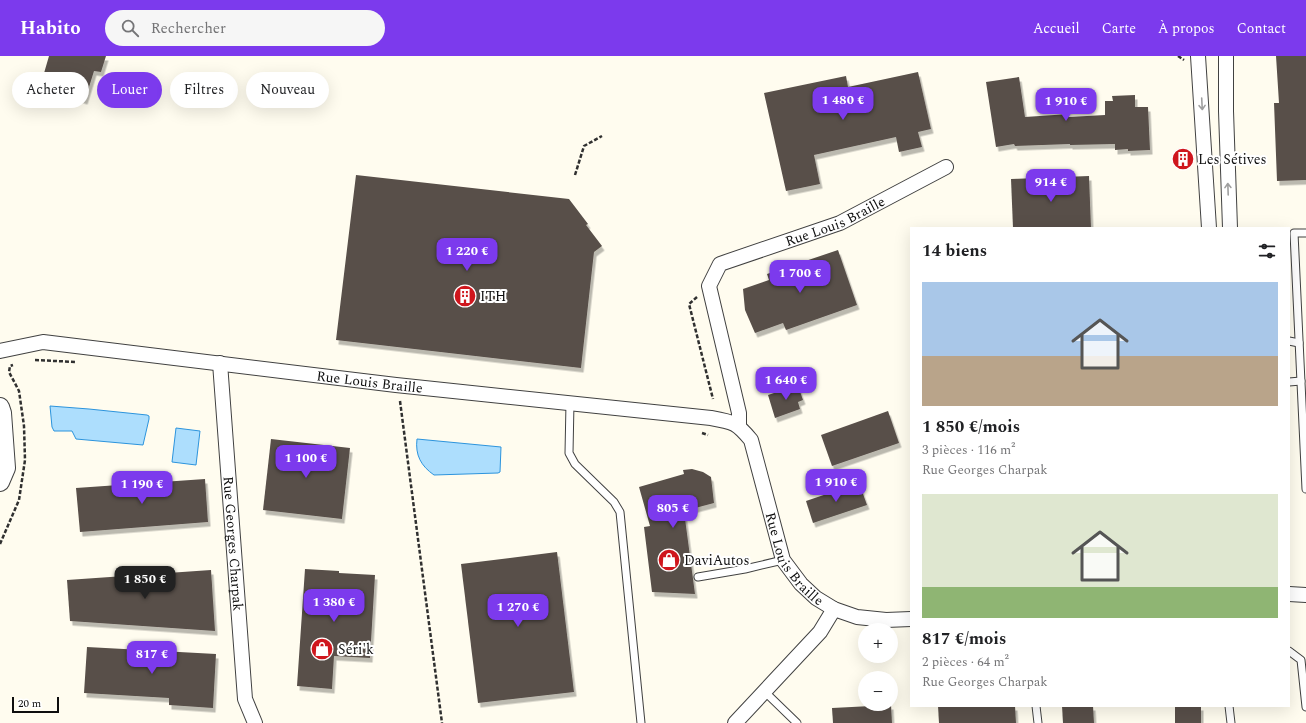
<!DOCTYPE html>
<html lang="fr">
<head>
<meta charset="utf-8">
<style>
  body { margin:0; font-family:Spectral,serif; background:#f6f6f6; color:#202124; height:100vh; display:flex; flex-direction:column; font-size:15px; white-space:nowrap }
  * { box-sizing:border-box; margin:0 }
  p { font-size:13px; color:#757577 }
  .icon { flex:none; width:22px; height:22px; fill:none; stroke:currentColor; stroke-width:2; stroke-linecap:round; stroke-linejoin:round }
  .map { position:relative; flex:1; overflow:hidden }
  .panel { position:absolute; left:910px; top:171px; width:380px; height:480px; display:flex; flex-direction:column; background:#fff; border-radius:0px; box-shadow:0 4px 16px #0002 }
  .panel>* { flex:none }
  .banner { position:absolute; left:12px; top:16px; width:380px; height:36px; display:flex; gap:8px }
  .fabs { position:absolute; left:858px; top:567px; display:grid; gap:8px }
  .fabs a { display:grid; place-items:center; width:40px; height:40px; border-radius:50%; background:#fff; box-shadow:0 4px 16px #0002; font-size:20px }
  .scale { position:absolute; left:12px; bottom:10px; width:47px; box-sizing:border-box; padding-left:4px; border:2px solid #0e0e0e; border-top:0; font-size:11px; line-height:14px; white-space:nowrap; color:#0e0e0e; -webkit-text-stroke:3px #fff; paint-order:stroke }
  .price { position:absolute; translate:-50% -34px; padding:0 9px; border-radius:8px; background:#7c3aed; color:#fff; font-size:13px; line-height:26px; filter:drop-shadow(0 1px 2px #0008) }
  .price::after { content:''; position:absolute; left:50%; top:24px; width:12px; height:9px; margin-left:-6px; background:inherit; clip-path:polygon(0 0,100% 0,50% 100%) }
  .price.active { background:#222; color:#fff }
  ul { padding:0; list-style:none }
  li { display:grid; align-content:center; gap:8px; height:212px; padding:0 12px }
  li span { display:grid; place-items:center; height:124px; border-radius:0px; color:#555 }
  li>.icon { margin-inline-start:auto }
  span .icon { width:72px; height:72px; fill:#fffc; stroke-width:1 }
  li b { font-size:17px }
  h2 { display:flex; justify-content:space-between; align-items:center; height:48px; padding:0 12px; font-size:17px }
  .tag { padding:0 14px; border-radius:18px; background:#fff; box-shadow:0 4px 16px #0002; font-size:14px; line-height:36px }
  .tag.active { background:#7c3aed; color:#fff }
  header { display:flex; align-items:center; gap:24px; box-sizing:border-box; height:56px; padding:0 20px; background:#7c3aed; color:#fff }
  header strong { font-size:19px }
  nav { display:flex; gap:22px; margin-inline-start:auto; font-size:14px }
  .search { width:280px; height:36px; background:#f6f6f6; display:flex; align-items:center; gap:10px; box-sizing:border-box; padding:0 14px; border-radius:22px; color:#757577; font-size:15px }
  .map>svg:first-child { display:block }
</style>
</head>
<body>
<header>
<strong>Habito</strong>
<div class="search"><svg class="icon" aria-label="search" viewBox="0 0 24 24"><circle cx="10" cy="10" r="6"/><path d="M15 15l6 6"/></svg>Rechercher</div>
<nav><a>Accueil</a><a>Carte</a><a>À propos</a><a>Contact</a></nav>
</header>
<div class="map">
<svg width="1306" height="667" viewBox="0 0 1306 667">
  <defs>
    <filter id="shadow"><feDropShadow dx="2.5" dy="4.5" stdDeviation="0" flood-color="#0004"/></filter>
  </defs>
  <rect width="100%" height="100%" fill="#fffcef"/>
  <g fill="#addefd" stroke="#2c94dd">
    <polygon points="50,350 89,353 147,359 149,360 149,363 143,389 76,383 72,375 54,375 52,371"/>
    <polygon points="176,372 200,375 196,409 172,406"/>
    <path d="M417,383L501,391L500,416L498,417L434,419C421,410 415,399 417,383Z"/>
  </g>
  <g fill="#584f49" filter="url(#shadow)">
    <polygon points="49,0 106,0 101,16 94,15 85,44 40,31"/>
    <polygon points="1276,0 1306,0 1306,124 1277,125 1274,47 1279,47"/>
    <polygon points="918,16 931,73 918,76 922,91 899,96 896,81 814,99 820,128 786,135 764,37 846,20 848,31"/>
    <polygon points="1019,21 1025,61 1069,58 1069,61 1105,59 1105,45 1113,45 1112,40 1135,39 1135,51 1148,51 1150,94 1128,95 1128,93 1115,94 1115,88 1070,89 1070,88 1015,90 1014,88 996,91 986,26"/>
    <polygon points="356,119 569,143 588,168 586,169 602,190 594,196 581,312 336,284"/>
    <polygon points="1089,120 1091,172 1013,172 1011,123"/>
    <polygon points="838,194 857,249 786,274 783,267 755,277 745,254 743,233 769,224 767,218"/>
    <polygon points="797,327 803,344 798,346 800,353 775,362 768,339 783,334 782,332"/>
    <polygon points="888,355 899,387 832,410 821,379"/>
    <polygon points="271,383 350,392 342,463 263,454"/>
    <polygon points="692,413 703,416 711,421 714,447 684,455 695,538 652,536 644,471 650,470 639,431 684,418 683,414"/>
    <polygon points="205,423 208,466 80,476 76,432"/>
    <polygon points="859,427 867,449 813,467 806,445"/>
    <polygon points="557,496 574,636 478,647 461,508"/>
    <polygon points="305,513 339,515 339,517 375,519 370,602 334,600 332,633 297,630"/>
    <polygon points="211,514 215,575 70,565 67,524"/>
    <polygon points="87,591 216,598 213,652 169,649 169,642 84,637"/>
    <polygon points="891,649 892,667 833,667 832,652"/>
    <polygon points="938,650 1015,650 1016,667 939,667"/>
    <polygon points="1062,650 1093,650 1094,667 1063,667"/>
    <rect x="1175" y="650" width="26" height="17"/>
  </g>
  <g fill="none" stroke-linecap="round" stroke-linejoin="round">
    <g stroke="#414141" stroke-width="9">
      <g id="service">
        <polyline points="1306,177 1294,177 1306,433"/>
        <polyline points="1289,285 1299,287"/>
        <polyline points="1289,326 1301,325"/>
        <polyline points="570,347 569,397 575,408 614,446 620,456 641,667"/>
        <polyline points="698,521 745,513 783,504"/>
        <polyline points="1289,595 1301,604 1306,651"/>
        <polyline points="765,636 797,667"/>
        <polyline points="1036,650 1038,667"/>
        <polyline points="1229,650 1231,667"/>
      </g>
    </g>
    <g stroke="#414141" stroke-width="16">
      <g id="minor">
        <polyline points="1198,0 1209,172"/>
        <polyline points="1226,0 1226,55 1230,172"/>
        <path id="s1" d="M0,295L43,286L396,329L711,362C734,366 737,367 751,384L783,504L801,528L816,542L834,553L857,561L886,564L911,563"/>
        <path id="s2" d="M220,307L245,643L255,667"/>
        <path id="s3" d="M739,370V357L709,230L720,208L840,167L946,111"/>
        <polyline points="1289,538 1306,539"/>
        <polyline points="735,667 820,576 834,553"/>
      </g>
    </g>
    <g stroke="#414141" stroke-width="20">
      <polyline id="tertiary" points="0,351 2,357 6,412 0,426"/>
    </g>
    <g stroke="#303030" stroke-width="2.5" stroke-dasharray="4 2" stroke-linecap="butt">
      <polyline points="1178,0 1184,4"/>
      <polyline points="575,119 584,90 602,80"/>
      <polyline points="697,241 689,248 713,343"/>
      <polyline points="35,304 76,306"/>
      <polyline points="400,345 442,667"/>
      <polyline points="702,377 708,379"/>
      <polyline points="0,488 19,444 25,404 24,370 19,335 9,316 10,310 13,309"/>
    </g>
    <use href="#service" stroke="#fff" stroke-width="7"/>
    <use href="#minor" stroke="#fff" stroke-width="14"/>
    <use href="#tertiary" stroke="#fff" stroke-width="18"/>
  </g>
  <defs><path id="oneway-shaft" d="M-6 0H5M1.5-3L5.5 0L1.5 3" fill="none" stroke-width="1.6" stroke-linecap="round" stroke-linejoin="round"/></defs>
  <g stroke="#9f9f9f">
    <use href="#oneway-shaft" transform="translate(1202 48) rotate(87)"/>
    <use href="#oneway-shaft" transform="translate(1228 133) rotate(-92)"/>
  </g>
  <defs>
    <g id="building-disc" transform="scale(1.15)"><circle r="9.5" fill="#cf161d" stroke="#fff"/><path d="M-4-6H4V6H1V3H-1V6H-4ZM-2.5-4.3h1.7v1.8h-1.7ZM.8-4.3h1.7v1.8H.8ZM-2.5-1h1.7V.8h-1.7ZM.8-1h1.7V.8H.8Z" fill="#fff"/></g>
    <g id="shop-disc" transform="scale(1.15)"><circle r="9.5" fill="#cf161d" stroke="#fff"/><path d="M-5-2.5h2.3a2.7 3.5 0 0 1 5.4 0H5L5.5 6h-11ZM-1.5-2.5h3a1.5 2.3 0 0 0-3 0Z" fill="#fff"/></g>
  </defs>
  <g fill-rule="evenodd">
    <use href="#building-disc" x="1183" y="103"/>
    <use href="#building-disc" x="465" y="240"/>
    <use href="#shop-disc" x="669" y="504"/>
    <use href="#shop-disc" x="322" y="593"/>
  </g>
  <g text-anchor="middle" stroke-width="4" stroke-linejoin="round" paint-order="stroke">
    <g font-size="14" fill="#0e0e0e" stroke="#fff" text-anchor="start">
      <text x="1198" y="108">Les Sétives</text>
      <text x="480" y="245">ITH</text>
      <text x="684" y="509">DaviAutos</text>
      <text x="338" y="598">Séri'k</text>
    </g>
    <g font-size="14" fill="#0e0e0e" stroke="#fff">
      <text dy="5" stroke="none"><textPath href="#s3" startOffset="291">Rue Louis Braille</textPath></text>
      <text dy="5" stroke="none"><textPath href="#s1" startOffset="373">Rue Louis Braille</textPath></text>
      <text dy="5" stroke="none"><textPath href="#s2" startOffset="181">Rue Georges Charpak</textPath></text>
      <text dy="5" stroke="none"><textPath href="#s1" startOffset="892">Rue Louis Braille</textPath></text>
    </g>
  </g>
</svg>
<div class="fabs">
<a>+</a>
<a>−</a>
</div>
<div class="scale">20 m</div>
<b class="price" style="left:843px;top:65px">1 480 €</b>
<b class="price" style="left:1066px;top:66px">1 910 €</b>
<b class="price" style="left:1051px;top:147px">914 €</b>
<b class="price" style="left:467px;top:216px">1 220 €</b>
<b class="price" style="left:800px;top:238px">1 700 €</b>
<b class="price" style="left:786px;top:345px">1 640 €</b>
<b class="price" style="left:306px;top:423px">1 100 €</b>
<b class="price" style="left:836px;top:447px">1 910 €</b>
<b class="price" style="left:142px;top:449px">1 190 €</b>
<b class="price" style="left:673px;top:473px">805 €</b>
<b class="price active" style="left:145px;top:544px">1 850 €</b>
<b class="price" style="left:334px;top:567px">1 380 €</b>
<b class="price" style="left:518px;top:572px">1 270 €</b>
<b class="price" style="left:152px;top:619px">817 €</b>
<div class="banner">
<a class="tag">Acheter</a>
<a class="tag active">Louer</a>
<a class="tag">Filtres</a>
<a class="tag">Nouveau</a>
</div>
<section class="panel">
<h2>14 biens<svg class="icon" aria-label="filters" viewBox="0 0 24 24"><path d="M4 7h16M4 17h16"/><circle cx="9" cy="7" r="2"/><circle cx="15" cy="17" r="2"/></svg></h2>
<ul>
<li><span style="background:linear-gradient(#a9c7e8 60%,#b9a48a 0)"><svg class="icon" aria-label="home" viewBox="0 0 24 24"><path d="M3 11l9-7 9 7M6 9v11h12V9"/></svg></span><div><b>1 850 €/mois</b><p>3 pièces · 116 m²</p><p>Rue Georges Charpak</p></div></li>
<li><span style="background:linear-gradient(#dfe7d0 75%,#8fb573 0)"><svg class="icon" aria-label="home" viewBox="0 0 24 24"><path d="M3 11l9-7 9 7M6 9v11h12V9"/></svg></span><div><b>817 €/mois</b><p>2 pièces · 64 m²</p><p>Rue Georges Charpak</p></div></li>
</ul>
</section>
</div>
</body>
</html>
